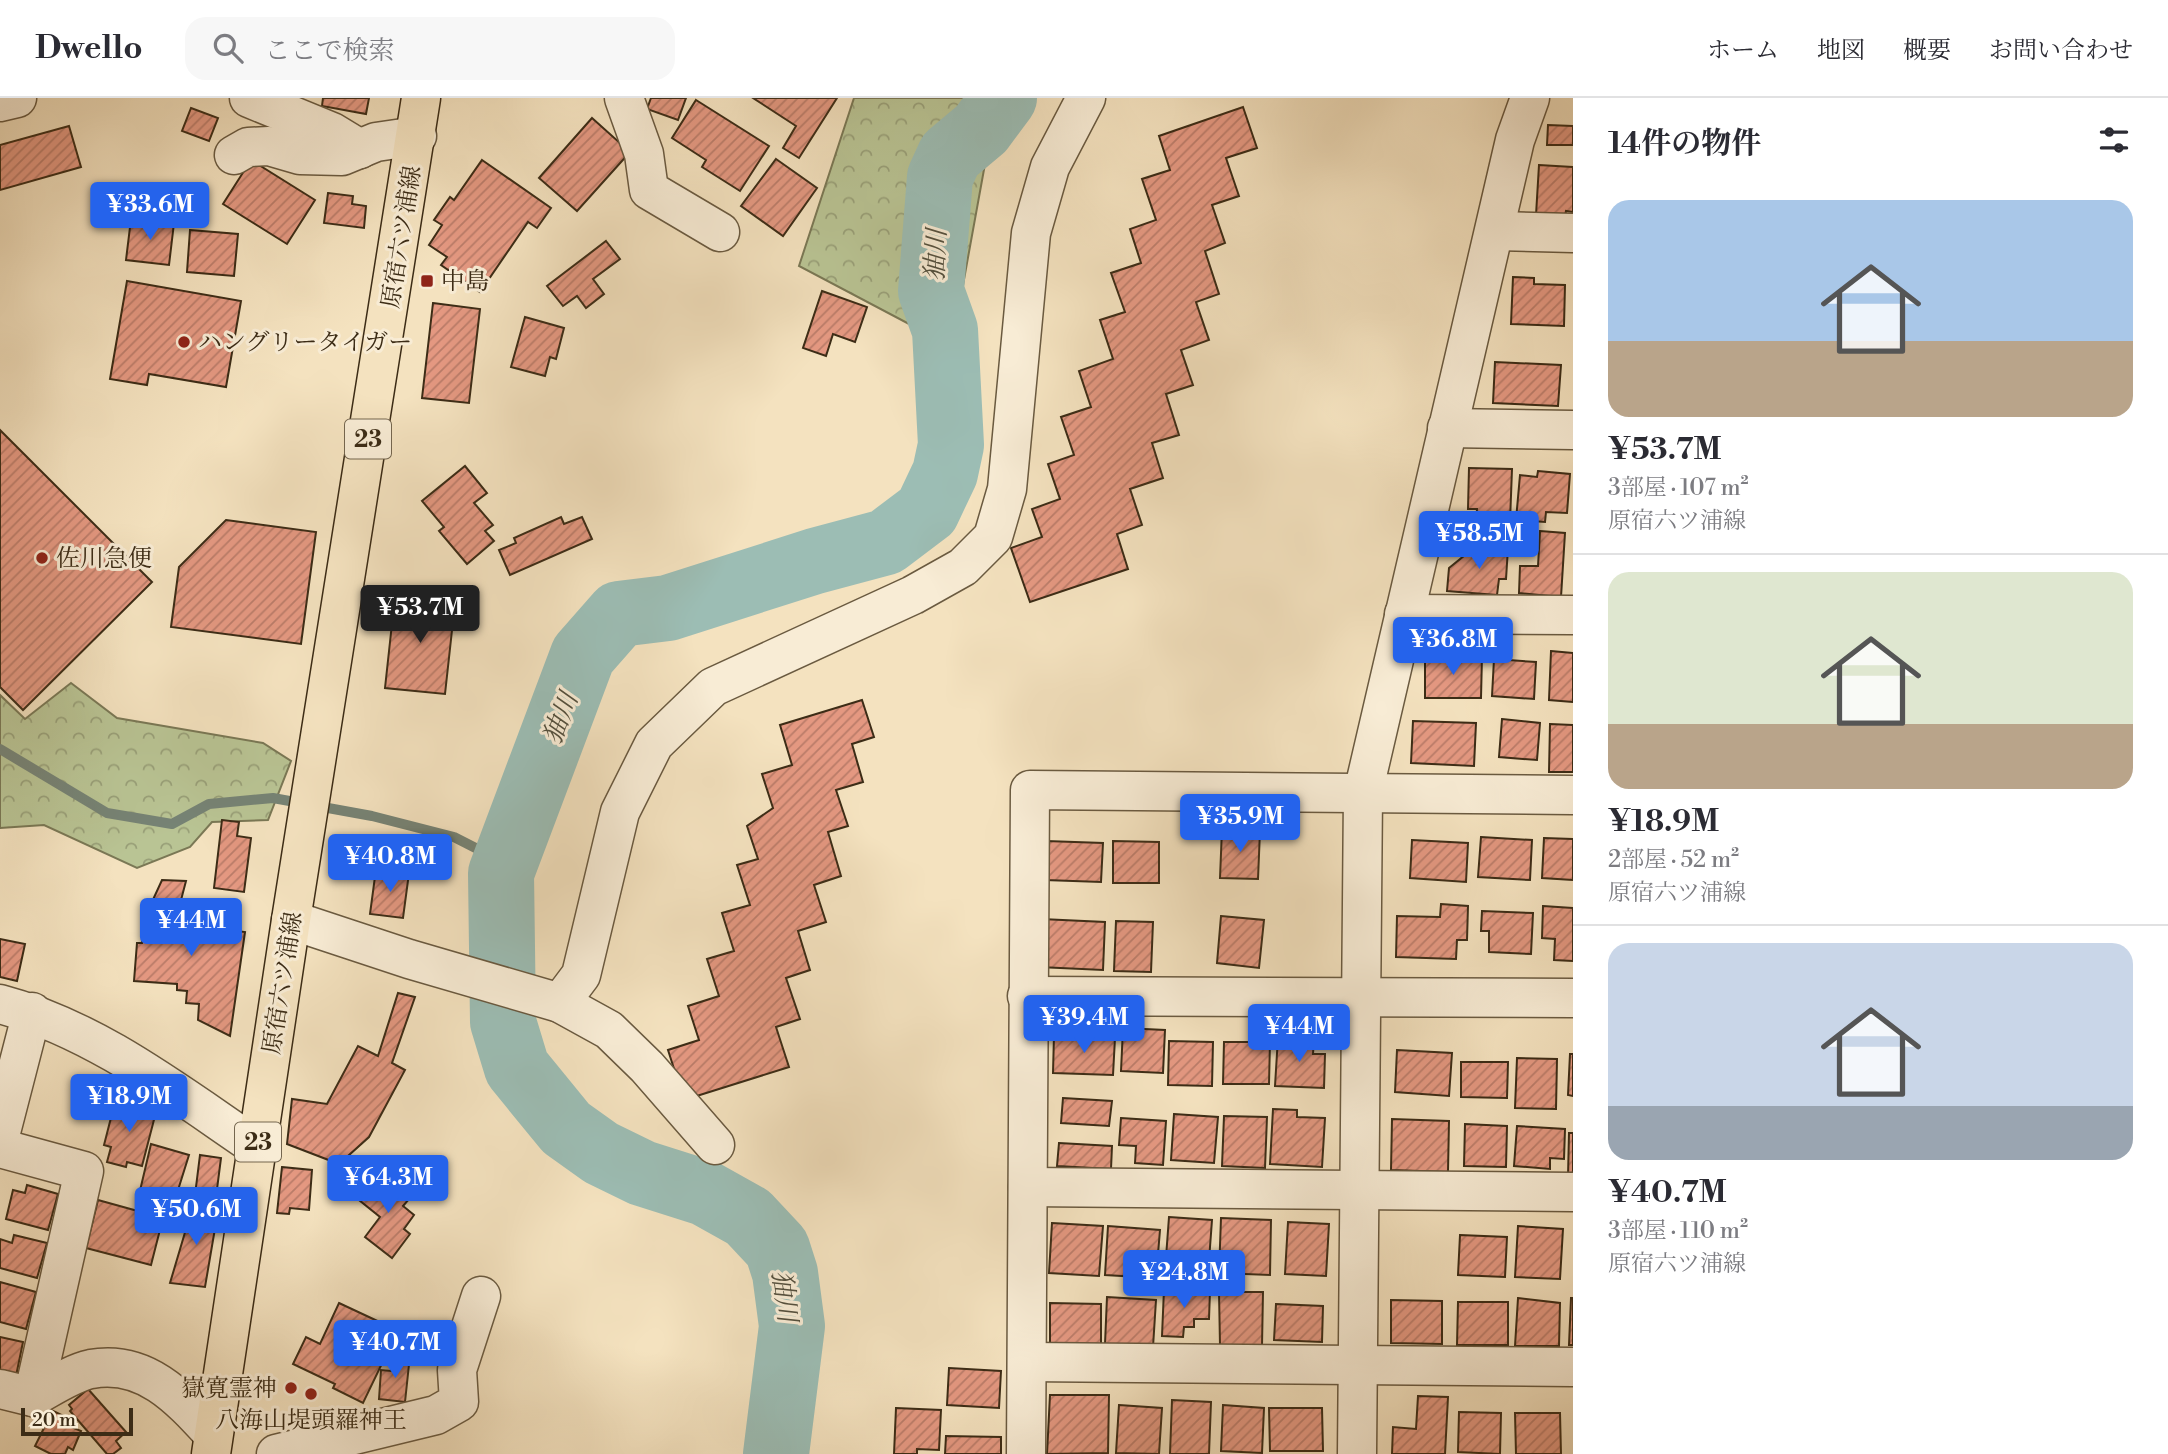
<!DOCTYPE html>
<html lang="ja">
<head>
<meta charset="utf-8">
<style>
  body { margin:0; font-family:"Libre Bodoni","Noto Serif JP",serif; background:#f7f7f7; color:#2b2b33; height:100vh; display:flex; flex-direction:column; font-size:26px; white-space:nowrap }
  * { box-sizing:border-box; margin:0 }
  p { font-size:23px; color:#7c7c81 }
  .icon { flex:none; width:38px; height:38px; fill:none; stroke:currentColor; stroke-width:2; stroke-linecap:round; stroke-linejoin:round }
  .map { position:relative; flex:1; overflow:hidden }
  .sheet { display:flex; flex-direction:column; background:#fff; width:595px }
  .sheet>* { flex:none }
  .scale { position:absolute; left:21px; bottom:18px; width:112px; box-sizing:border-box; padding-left:7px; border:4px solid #3c2c16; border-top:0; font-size:19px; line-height:24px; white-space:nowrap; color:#3c2c16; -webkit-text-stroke:5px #f8ecd5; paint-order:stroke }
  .price { position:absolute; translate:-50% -60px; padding:0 16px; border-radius:7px; background:#2563eb; color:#fff; font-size:23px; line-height:46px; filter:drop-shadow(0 2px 4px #0008) }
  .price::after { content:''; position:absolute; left:50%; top:42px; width:21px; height:16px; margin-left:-10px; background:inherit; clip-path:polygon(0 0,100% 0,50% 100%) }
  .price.active { background:#222; color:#fff }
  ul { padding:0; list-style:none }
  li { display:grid; align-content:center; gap:14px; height:371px; padding:0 35px }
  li+li { border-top:2px solid #e1e1e2 }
  li span { display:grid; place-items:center; height:217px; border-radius:21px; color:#555 }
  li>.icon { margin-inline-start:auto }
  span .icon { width:126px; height:126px; fill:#fffc; stroke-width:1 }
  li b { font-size:30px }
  h2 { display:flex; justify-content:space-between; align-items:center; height:84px; padding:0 35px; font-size:30px }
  header { display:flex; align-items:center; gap:42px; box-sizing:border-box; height:98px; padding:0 35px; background:#fff; border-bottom:2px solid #e1e1e2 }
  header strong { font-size:33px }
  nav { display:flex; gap:38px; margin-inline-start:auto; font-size:24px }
  .search { width:490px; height:63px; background:#f7f7f7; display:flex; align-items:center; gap:18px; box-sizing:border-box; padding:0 24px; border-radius:21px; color:#7c7c81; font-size:26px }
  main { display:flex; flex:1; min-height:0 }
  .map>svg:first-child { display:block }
</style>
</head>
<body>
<header>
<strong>Dwello</strong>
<div class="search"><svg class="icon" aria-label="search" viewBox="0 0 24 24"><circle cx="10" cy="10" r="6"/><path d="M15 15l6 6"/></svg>ここで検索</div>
<nav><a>ホーム</a><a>地図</a><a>概要</a><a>お問い合わせ</a></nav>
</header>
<main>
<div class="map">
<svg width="1573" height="1356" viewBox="0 0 1573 1356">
  <defs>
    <pattern id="forest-crowns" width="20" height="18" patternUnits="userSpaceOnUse" patternTransform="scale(1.75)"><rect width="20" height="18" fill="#b9c494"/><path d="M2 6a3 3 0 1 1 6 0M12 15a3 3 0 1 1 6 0" fill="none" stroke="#989f78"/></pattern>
    <pattern id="building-hatch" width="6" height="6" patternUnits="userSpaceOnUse" patternTransform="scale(1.75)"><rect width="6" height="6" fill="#e49881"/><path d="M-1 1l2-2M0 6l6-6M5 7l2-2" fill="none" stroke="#ba7c69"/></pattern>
  </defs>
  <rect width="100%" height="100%" fill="#f4e2bf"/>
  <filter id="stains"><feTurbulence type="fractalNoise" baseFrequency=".00286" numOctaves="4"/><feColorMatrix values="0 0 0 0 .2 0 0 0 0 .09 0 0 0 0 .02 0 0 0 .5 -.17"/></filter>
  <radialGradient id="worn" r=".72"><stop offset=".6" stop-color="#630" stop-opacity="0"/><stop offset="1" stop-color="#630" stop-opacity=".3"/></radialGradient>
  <g fill="url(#forest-crowns)" stroke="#7a7855" stroke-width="2">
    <polygon points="854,0 997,0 961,198 970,248 934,270 930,237 799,168"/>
    <polygon points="71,585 117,620 263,645 291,663 268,722 212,724 190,749 137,770 44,727 0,730 0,597 25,621"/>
  </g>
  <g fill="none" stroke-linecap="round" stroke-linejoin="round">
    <polyline stroke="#768375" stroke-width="10" points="0,651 107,715 172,726 209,706 273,700 372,718 454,739 505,765"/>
    <polyline stroke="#9cbdb4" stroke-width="66" points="776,1356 792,1228 785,1175 777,1150 748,1119 705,1095 642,1075 601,1055 566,1030 517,970 503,924 501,775 583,557 619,516 668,510 815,463 886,444 927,413 945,375 951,347 945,232 931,193 940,79 950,57 981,31 1004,0"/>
  </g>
  <g fill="url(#building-hatch)" stroke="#3c2c16" stroke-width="2">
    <polygon points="323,0 369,0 366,16 322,8"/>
    <polygon points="651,0 686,0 678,22 647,11"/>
    <polygon points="753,0 837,0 799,60 783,50 796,28"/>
    <polygon points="696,2 769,48 740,93 702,69 706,62 672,40"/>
    <polygon points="1243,9 1257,50 1226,60 1239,98 1212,107 1225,145 1205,153 1219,196 1196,204 1209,242 1181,252 1193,287 1166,296 1179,337 1152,345 1163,380 1130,391 1142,427 1117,436 1128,471 1030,504 1011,450 1042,439 1032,411 1060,401 1048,366 1074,357 1061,319 1091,309 1079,273 1113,261 1100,222 1125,214 1111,175 1141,165 1130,131 1156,122 1142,81 1170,72 1159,38"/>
    <polygon points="191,10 218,20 209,43 182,33"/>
    <polygon points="592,20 630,54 577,113 539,80"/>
    <polygon points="1548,27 1573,28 1573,47 1547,47"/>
    <polygon points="69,28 81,69 0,92 0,47"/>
    <polygon points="776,61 817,90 783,138 741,108"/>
    <polygon points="251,62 315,102 287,146 223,106"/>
    <polygon points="482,62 551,110 537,130 528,124 480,194 441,167 447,159 429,147 442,127 434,122 450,99 454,102"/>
    <polygon points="1539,67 1573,69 1573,114 1566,113 1565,119 1536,117"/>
    <polygon points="328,95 353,98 352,106 366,108 364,130 324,125"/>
    <polygon points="131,121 174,125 169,167 126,162"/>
    <polygon points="190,132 238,136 234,178 187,174"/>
    <polygon points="606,143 620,161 593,181 604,196 586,210 577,198 563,208 547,188"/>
    <polygon points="1513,179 1534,180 1534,186 1565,187 1564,228 1511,226"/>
    <polygon points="127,183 241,203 226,289 149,276 147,287 110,281"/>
    <polygon points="822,193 867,209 855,244 833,236 826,258 803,250"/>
    <polygon points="433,205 480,211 469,305 422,300"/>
    <polygon points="525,219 564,230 556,261 550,259 545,278 511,269"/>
    <polygon points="1495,264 1561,267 1558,308 1493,305"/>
    <polygon points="0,332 152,484 23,612 0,589"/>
    <polygon points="465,368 487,395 474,405 493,427 485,433 494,443 467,466 439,433 444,429 422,403"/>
    <polygon points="1469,370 1512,371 1510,424 1476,423 1477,411 1468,411"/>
    <polygon points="1538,373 1570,376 1567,415 1546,414 1545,424 1516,422 1520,377 1537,379"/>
    <polygon points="561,419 564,426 582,419 592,441 510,477 499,452 516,445 514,440"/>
    <polygon points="226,422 316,434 301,546 171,529 179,469"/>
    <polygon points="1540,433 1565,435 1561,499 1519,495 1520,468 1538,468"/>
    <polygon points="1464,449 1508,450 1506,481 1499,481 1497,497 1447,493 1449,470 1465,457"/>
    <polygon points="395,498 455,505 445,596 385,590"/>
    <polygon points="1551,553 1573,555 1573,604 1549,602"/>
    <polygon points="1425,557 1482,558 1481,600 1425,600"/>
    <polygon points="1494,561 1536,564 1534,601 1492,598"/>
    <polygon points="862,602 874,639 852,646 863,684 836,692 848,728 828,734 841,778 814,787 826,824 798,833 810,872 786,880 800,921 776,929 789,969 684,1002 668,952 699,942 688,908 719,898 707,861 734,853 722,815 750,807 737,767 758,761 747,728 773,710 762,676 792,667 780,627"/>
    <polygon points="1502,621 1540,625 1537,662 1499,659"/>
    <polygon points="1413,623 1476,625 1474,668 1411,665"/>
    <polygon points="1550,626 1573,627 1573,674 1549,674"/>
    <polygon points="222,722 239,724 237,738 251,740 244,794 214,790"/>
    <polygon points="1222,731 1260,733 1258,781 1220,780"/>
    <polygon points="1481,739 1532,742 1530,782 1478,779"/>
    <polygon points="1544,740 1573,741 1573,782 1542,780"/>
    <polygon points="1412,742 1468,745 1466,784 1410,780"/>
    <polygon points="1046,743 1103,745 1101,784 1045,782"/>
    <polygon points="1113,743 1159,744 1159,785 1113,785"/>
    <polygon points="376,771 409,775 403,820 370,816"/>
    <polygon points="162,782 186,783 175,825 245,834 230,938 198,922 199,906 186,905 187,893 177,892 177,886 134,883 137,845 142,845 145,819"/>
    <polygon points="1441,806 1468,808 1467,842 1457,842 1456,861 1396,859 1397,818 1440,819"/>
    <polygon points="1543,808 1573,810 1573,863 1554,862 1555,841 1542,840"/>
    <polygon points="1482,813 1533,815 1531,856 1489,854 1489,833 1481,833"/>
    <polygon points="1221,818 1264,822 1259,870 1217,865"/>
    <polygon points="1041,821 1105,824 1103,872 1039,869"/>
    <polygon points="1116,823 1153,824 1151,874 1114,873"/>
    <polygon points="0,841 25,846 17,883 0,879"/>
    <polygon points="398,895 415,899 392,965 405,972 369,1039 339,1066 287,1046 292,1001 327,1006 358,948 378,958"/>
    <polygon points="1123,930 1165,932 1163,975 1121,973"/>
    <polygon points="1054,937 1115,940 1113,977 1053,975"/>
    <polygon points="1278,939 1314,941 1313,956 1325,956 1324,990 1275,988"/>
    <polygon points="1169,943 1213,944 1212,988 1168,987"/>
    <polygon points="1224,944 1270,944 1269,986 1223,986"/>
    <polygon points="1397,952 1452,955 1449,998 1395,994"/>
    <polygon points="1570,956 1573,956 1573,998 1568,997"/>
    <polygon points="1517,960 1557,961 1556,1011 1515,1010"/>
    <polygon points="1461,964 1508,964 1507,1000 1461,999"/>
    <polygon points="1063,1000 1112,1003 1109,1028 1061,1025"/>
    <polygon points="115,1004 156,1014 142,1068 127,1064 126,1069 107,1064 111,1049 104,1047"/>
    <polygon points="1273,1011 1297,1012 1297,1019 1325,1020 1322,1069 1270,1066"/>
    <polygon points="1174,1016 1218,1019 1214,1065 1171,1062"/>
    <polygon points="1224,1018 1267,1019 1265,1070 1222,1068"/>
    <polygon points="1121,1020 1166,1023 1163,1067 1135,1065 1136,1048 1119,1047"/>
    <polygon points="1392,1021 1449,1023 1448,1074 1391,1072"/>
    <polygon points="1465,1026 1507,1028 1506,1069 1464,1068"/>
    <polygon points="1517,1028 1565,1031 1564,1061 1550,1060 1550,1071 1514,1068"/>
    <polygon points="1569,1035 1573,1035 1573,1079 1568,1079"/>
    <polygon points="1059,1045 1112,1048 1111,1071 1057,1068"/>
    <polygon points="151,1046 189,1057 178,1092 173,1091 167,1109 138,1101"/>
    <polygon points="200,1057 221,1060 216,1099 195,1097"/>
    <polygon points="282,1069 312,1072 309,1112 290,1110 289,1116 277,1115"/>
    <polygon points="380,1076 410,1100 403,1108 414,1117 404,1131 410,1136 392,1160 365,1139 380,1119 359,1102"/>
    <polygon points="27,1087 58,1096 48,1132 6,1121 13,1092 25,1095"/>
    <polygon points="98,1102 163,1120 151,1167 86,1150"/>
    <polygon points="194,1104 219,1107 205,1189 170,1185"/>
    <polygon points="1169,1119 1212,1122 1208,1176 1165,1173"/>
    <polygon points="1221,1120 1271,1122 1270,1177 1219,1175"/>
    <polygon points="1288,1124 1329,1126 1326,1178 1285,1176"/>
    <polygon points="1052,1125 1103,1128 1099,1178 1049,1175"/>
    <polygon points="1108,1128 1160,1132 1156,1180 1105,1177"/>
    <polygon points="1518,1128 1563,1131 1560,1181 1515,1179"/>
    <polygon points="14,1137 47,1145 37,1180 0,1170 0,1141 12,1145"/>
    <polygon points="1460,1137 1507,1139 1505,1179 1458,1177"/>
    <polygon points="0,1184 36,1194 26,1231 0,1224"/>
    <polygon points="1164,1191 1210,1193 1209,1221 1194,1221 1194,1229 1184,1229 1183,1239 1162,1238"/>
    <polygon points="1219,1194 1263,1194 1262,1248 1220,1247"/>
    <polygon points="1107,1199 1156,1202 1153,1249 1105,1246"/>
    <polygon points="1518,1200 1560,1205 1559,1248 1515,1248"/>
    <polygon points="1571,1200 1573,1200 1573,1247 1569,1247"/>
    <polygon points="1391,1202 1442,1203 1442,1246 1391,1245"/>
    <polygon points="1458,1204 1508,1204 1508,1247 1457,1247"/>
    <polygon points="339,1205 384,1226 375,1244 389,1251 363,1305 333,1290 335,1286 293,1266 306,1239 320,1246"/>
    <polygon points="1050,1205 1101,1206 1101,1249 1050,1249"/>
    <polygon points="1276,1206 1323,1208 1322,1244 1274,1242"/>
    <polygon points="0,1239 23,1244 16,1278 0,1275"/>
    <polygon points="393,1256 410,1257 405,1304 379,1301 381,1272 391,1273"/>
    <polygon points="949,1270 1001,1273 999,1310 947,1307"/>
    <polygon points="88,1291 126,1334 116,1343 121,1350 113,1356 107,1356 70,1313 72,1311 69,1307"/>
    <polygon points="1050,1297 1109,1297 1108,1355 1047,1356"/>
    <polygon points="1418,1298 1448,1299 1445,1356 1392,1356 1393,1329 1416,1331"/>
    <polygon points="1172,1302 1211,1304 1209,1356 1170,1356"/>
    <polygon points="1119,1307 1162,1310 1159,1356 1116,1355"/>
    <polygon points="1223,1307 1264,1310 1262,1355 1221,1353"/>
    <polygon points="896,1310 941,1312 939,1352 917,1351 917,1356 894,1356"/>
    <polygon points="1269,1310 1322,1310 1323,1353 1270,1353"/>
    <polygon points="51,1312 72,1322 69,1328 81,1333 73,1352 68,1349 65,1356 51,1356 35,1348 44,1330 36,1327 42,1313 49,1316"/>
    <polygon points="1459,1314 1501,1315 1500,1356 1458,1354"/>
    <polygon points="1515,1315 1560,1315 1561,1356 1516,1356"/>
    <polygon points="946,1338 1001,1339 1001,1356 945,1356"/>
  </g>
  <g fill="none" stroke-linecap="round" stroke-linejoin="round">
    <g stroke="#6a5a40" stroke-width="41">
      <g id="minor">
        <polyline points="249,0 332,34 360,51"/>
        <polyline points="624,0 644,56 649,92 720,134"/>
        <polyline points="0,4 17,0"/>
        <polyline points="234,57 248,49 269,48 300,57 342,58 376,44 417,38"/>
        <polyline points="1496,133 1573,135"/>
        <polyline points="1447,330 1573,332"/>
        <polyline points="1404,516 1573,517"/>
        <polyline points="291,822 409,861 560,905 609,932 647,969 715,1047"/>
        <polyline points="1027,898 1573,900"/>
        <polyline points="560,905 581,877 620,714 654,646 713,589 913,497 963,469 993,439 1007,391 1031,135 1050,69 1086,0"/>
        <path d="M0,906C95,931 177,995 257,1049"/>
        <polyline points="0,1038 32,914"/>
        <polyline points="0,1050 84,1073 33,1299"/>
        <polyline points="1028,1089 1573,1094"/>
        <polyline points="1028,1264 1573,1269"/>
        <path d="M0,1291L33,1299C50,1290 72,1275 91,1271C145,1261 180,1300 213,1336"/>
        <polyline points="276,1356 436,1317 459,1304 457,1272 481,1198"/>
        <polyline points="1026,1356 1030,692 1573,697"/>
        <polyline points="1357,1356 1363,695 1515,42 1530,0"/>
      </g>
    </g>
    <g stroke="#3c2c16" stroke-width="41">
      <polyline id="major" points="211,1356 291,822 421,0"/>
    </g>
    <use href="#minor" stroke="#f8ecd5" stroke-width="38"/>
    <use href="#major" stroke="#f4e2bf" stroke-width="38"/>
  </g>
  <g fill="#8f2418" stroke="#f8ecd5" stroke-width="2.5">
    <rect x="420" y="176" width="14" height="14" rx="3.5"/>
    <circle cx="184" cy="244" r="7"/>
    <circle cx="42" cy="460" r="7"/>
    <circle cx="291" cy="1290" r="7"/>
    <circle cx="311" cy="1296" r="7"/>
  </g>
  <g text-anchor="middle" stroke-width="6" stroke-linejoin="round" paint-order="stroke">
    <g fill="#f8ecd5" stroke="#74664f" stroke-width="2">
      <rect x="345" y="321.5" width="46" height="39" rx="5"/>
      <rect x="235" y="1024.5" width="46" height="39" rx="5"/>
    </g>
    <g font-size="23" font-weight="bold" fill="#3c2c16">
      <text x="368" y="349">23</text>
      <text x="258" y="1052">23</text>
    </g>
    <g font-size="24" fill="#3c2c16" stroke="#f8ecd5">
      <text transform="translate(401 139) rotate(-81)" y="8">原宿六ツ浦線</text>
      <text transform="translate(282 885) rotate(-81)" y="8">原宿六ツ浦線</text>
    </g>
    <g font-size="24" fill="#3c2c16" stroke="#f8ecd5" text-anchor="start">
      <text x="441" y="191">中島</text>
      <text x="198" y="252">ハングリータイガー</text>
      <text x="56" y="468">佐川急便</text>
      <text x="277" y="1298" text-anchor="end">嶽寛霊神</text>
      <text x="311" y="1330" text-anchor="middle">八海山堤頭羅神王</text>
    </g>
    <g font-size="26" font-style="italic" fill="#54503e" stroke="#f8ecd5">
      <text transform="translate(935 157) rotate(-87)" y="9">㹨川</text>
      <text transform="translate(560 620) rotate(-69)" y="9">㹨川</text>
      <text transform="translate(785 1198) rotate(82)" y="9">㹨川</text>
    </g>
  </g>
  <rect width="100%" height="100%" filter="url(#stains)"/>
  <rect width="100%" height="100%" fill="url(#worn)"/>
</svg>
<div class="scale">20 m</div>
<b class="price" style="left:150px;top:144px">¥33.6M</b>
<b class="price" style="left:1479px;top:473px">¥58.5M</b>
<b class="price active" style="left:420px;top:547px">¥53.7M</b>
<b class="price" style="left:1453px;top:579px">¥36.8M</b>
<b class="price" style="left:1240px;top:756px">¥35.9M</b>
<b class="price" style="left:390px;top:796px">¥40.8M</b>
<b class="price" style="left:191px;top:860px">¥44M</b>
<b class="price" style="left:1084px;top:957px">¥39.4M</b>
<b class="price" style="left:1299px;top:966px">¥44M</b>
<b class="price" style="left:129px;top:1036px">¥18.9M</b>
<b class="price" style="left:388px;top:1117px">¥64.3M</b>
<b class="price" style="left:196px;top:1149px">¥50.6M</b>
<b class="price" style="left:1184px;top:1212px">¥24.8M</b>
<b class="price" style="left:395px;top:1282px">¥40.7M</b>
</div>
<section class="sheet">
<h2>14件の物件<svg class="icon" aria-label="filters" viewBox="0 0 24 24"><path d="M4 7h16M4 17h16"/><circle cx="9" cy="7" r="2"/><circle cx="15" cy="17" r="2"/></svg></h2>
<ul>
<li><span style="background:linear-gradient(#a9c7e8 65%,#b9a48a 0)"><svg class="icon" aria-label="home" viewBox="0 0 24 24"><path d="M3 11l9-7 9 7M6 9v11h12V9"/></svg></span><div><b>¥53.7M</b><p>3部屋 · 107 m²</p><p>原宿六ツ浦線</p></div></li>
<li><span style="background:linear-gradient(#dfe7d0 70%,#b9a48a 0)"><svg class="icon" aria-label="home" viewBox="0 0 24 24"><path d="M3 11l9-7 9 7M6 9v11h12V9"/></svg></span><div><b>¥18.9M</b><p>2部屋 · 52 m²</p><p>原宿六ツ浦線</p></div></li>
<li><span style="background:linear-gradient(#c9d6e8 75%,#9aa5b1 0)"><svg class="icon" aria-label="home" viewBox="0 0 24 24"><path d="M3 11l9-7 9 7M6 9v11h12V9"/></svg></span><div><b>¥40.7M</b><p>3部屋 · 110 m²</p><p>原宿六ツ浦線</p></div></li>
</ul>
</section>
</main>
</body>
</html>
